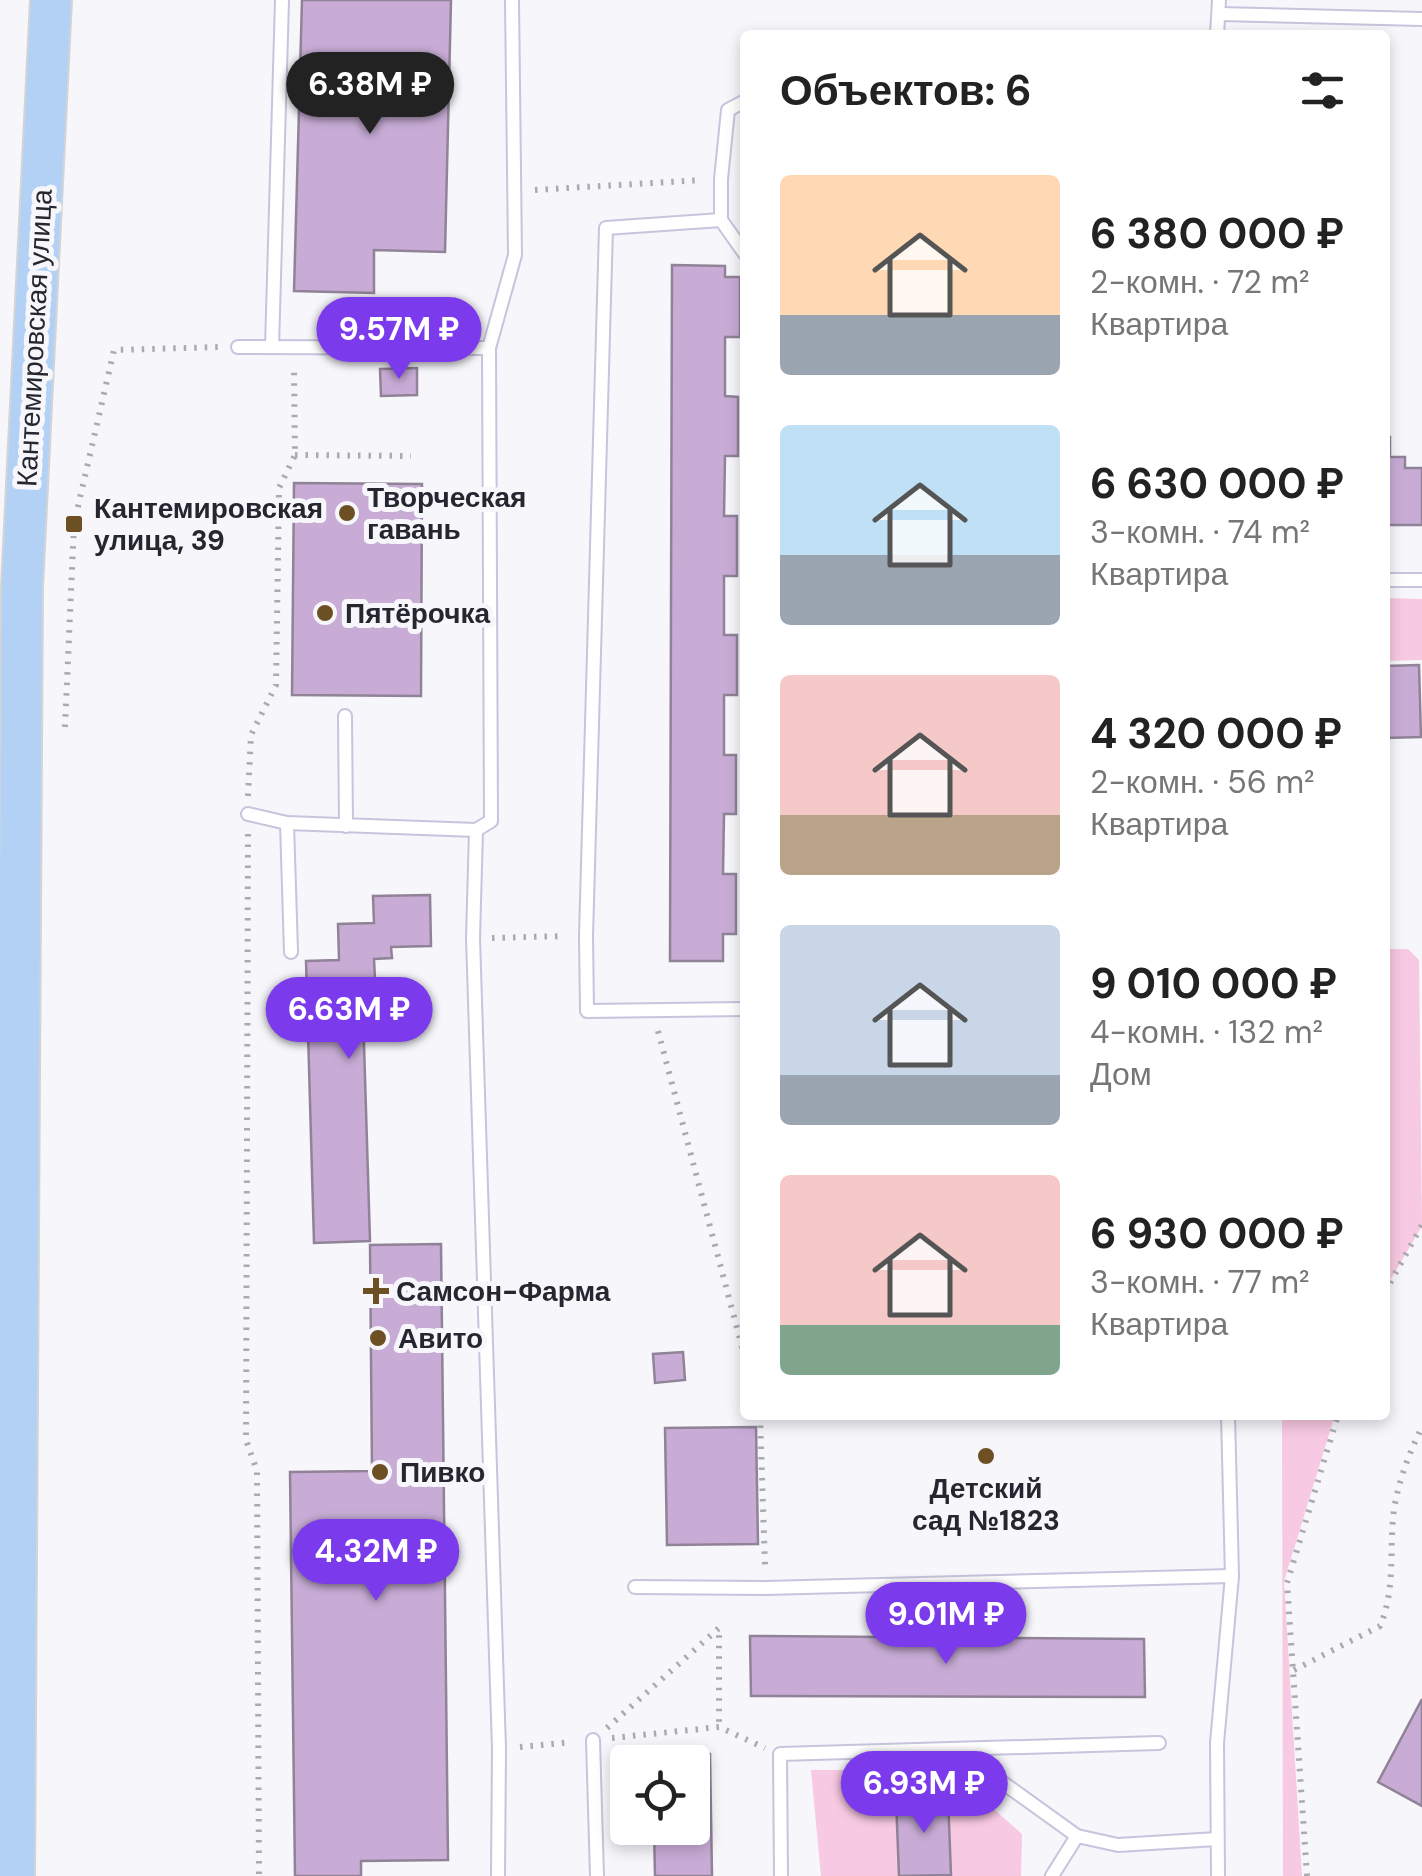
<!DOCTYPE html>
<html lang="ru">
<head>
<meta charset="utf-8">
<style>
  body { margin:0; font-family:"DM Sans",sans-serif; background:#f2f2f2; color:#222; height:100vh; display:flex; flex-direction:column; font-size:38px; white-space:nowrap }
  * { box-sizing:border-box; margin:0 }
  p { font-size:32px; color:#767676 }
  .icon { flex:none; width:55px; height:55px; fill:none; stroke:currentColor; stroke-width:2; stroke-linecap:round; stroke-linejoin:round }
  .map { position:relative; flex:1; overflow:hidden }
  .side { position:absolute; left:740px; top:30px; width:650px; height:1390px; display:flex; flex-direction:column; background:#fff; border-radius:10px; box-shadow:0 5px 15px #0003 }
  .side>* { flex:none }
  .controls { position:absolute; left:610px; top:1745px; display:grid; gap:20px }
  .controls a { display:grid; place-items:center; width:100px; height:100px; border-radius:10px; background:#fff; box-shadow:0 5px 15px #0003; font-size:50px }
  .price { position:absolute; translate:-50% -85px; padding:0 22px; border-radius:35px; background:#7c3aed; color:#fff; font-size:32px; line-height:65px; filter:drop-shadow(0 2px 5px #0008) }
  .price::after { content:''; position:absolute; left:50%; top:60px; width:30px; height:22px; margin-left:-15px; background:inherit; clip-path:polygon(0 0,100% 0,50% 100%) }
  .price.selected { background:#222; color:#fff }
  ul { padding:0; list-style:none }
  li { display:flex; align-items:center; gap:30px; height:250px; padding:0 40px }
  li span { display:grid; place-items:center; flex:none; width:280px; height:200px; border-radius:10px; color:#555 }
  li>.icon { margin-inline-start:auto }
  span .icon { width:120px; height:120px; fill:#fffc; stroke-width:1 }
  li b { font-size:42px }
  h2 { display:flex; justify-content:space-between; align-items:center; height:120px; padding:0 40px; font-size:42px }
  .map>svg:first-child { display:block }
</style>
</head>
<body>
<div class="map">
<svg width="1422" height="1876" viewBox="0 0 1422 1876">
  <rect width="100%" height="100%" fill="#f6f6fb"/>
  <g fill="#f8c9e2">
    <polygon points="1385,598 1422,599 1422,660 1385,661"/>
    <polygon points="1385,949 1408,949 1419,960 1422,1226 1385,1289"/>
    <polygon points="1282,1415 1335,1415 1284,1581 1302,1876 1283,1876"/>
    <polygon points="811,1770 950,1770 1022,1834 1021,1876 821,1876"/>
  </g>
  <g fill="#c8acd6" stroke="#918397" stroke-width="2.5">
    <polygon points="302,0 451,0 445,252 374,250 374,293 294,291"/>
    <polygon points="672,265 725,266 725,277 740,277 740,337 725,337 725,396 738,397 738,456 725,456 724,516 737,516 737,576 724,576 724,635 737,635 737,695 724,695 724,755 736,755 736,814 724,814 723,874 736,874 736,934 723,934 723,961 670,961"/>
    <polygon points="417,368 417,395 381,396 380,369"/>
    <polygon points="1385,437 1390,437 1390,457 1405,457 1405,468 1422,468 1422,525 1388,525"/>
    <polygon points="294,483 422,484 421,696 292,695"/>
    <polygon points="1419,665 1421,737 1385,738 1385,666"/>
    <polygon points="430,895 431,946 391,947 392,958 374,959 375,979 362,979 370,1241 314,1243 306,961 339,960 338,924 374,923 373,896"/>
    <polygon points="441,1244 448,1860 361,1861 361,1876 295,1876 290,1472 372,1471 370,1245"/>
    <polygon points="683,1352 685,1380 655,1383 653,1354"/>
    <polygon points="756,1427 758,1544 667,1545 665,1428"/>
    <polygon points="750,1636 1144,1639 1145,1697 751,1696"/>
    <polygon points="1422,1699 1422,1806 1378,1782"/>
    <polygon points="710,1754 712,1876 655,1876 654,1828 692,1828 692,1762 653,1762 653,1755"/>
    <polygon points="948,1796 951,1875 899,1876 896,1798"/>
  </g>
  <g fill="none" stroke-linecap="round" stroke-linejoin="round">
    <g stroke="#c5c5dd" stroke-width="16">
      <g id="service">
        <polyline points="1220,14 1422,19"/>
        <polyline points="1217,35 1219,0"/>
        <polyline points="745,101 728,110 721,179 721,220 745,254"/>
        <polyline points="721,220 606,228 586,936 587,1011 745,1009"/>
        <polyline points="238,347 489,348 515,255 512,0"/>
        <polyline points="272,347 282,0"/>
        <polyline points="1385,580 1422,580"/>
        <polyline points="345,716 346,826"/>
        <polyline points="248,814 287,823 476,830 473,938 499,1749 498,1876"/>
        <polyline points="287,823 291,952"/>
        <polyline points="476,830 491,821 489,348"/>
        <polyline points="635,1587 765,1588 1232,1576"/>
        <polyline points="593,1740 597,1876"/>
        <polyline points="956,1749 1077,1836 1118,1845 1217,1839"/>
        <polyline points="781,1876 780,1754 1159,1743"/>
        <polyline points="1052,1876 1077,1836"/>
        <polyline points="1218,1876 1217,1743 1232,1576 1228,1415"/>
      </g>
    </g>
    <g stroke="#d3d4d5" stroke-width="44">
      <polyline id="primary" points="14,1876 22,587 51,0"/>
    </g>
    <g stroke="#aaaab1" stroke-width="6" stroke-dasharray="2.5 8" stroke-linecap="butt">
      <polyline points="535,190 702,180"/>
      <polyline points="295,455 411,456"/>
      <polyline points="65,727 74,524 114,350 220,347"/>
      <polyline points="248,796 251,735 276,685 279,488 295,455 294,369"/>
      <polyline points="248,834 246,1440 257,1471 259,1876"/>
      <polyline points="492,938 565,936"/>
      <polyline points="658,1031 745,1358"/>
      <polyline points="1385,1292 1422,1225"/>
      <polyline points="760,1415 765,1566"/>
      <path d="M1294,1670L1380,1626C1396,1589 1389,1548 1394,1509C1399,1480 1409,1453 1422,1427"/>
      <polyline points="607,1728 719,1628 719,1727"/>
      <polyline points="612,1738 719,1727 765,1748"/>
      <polyline points="520,1747 572,1742"/>
      <polyline points="1307,1876 1287,1583 1338,1415"/>
    </g>
    <use href="#service" stroke="#fff" stroke-width="12"/>
    <use href="#primary" stroke="#b3d1f5" stroke-width="40"/>
  </g>
  <g fill="#6c5023" stroke="#f6f6fb" stroke-width="4">
    <circle cx="347" cy="513" r="10"/>
    <rect x="64" y="514" width="20" height="20" rx="5"/>
    <circle cx="325" cy="613" r="10"/>
    <path d="M371 1276h10v10h10v10h-10v10h-10v-10h-10v-10h10z"/>
    <circle cx="378" cy="1338" r="10"/>
    <circle cx="986" cy="1456" r="10"/>
    <circle cx="380" cy="1472" r="10"/>
  </g>
  <g text-anchor="middle" stroke-width="10" stroke-linejoin="round" paint-order="stroke">
    <g font-size="28" fill="#25262f" stroke="#f6f6fb">
      <text transform="translate(34 338) rotate(-87)" y="10">Кантемировская улица</text>
    </g>
    <g font-size="28" font-weight="bold" fill="#25262f" stroke="#f6f6fb" text-anchor="start">
      <text x="367" y="507">Творческая<tspan x="367" dy="32">гавань</tspan></text>
      <text x="94" y="518">Кантемировская<tspan x="94" dy="32">улица, 39</tspan></text>
      <text x="345" y="623">Пятёрочка</text>
      <text x="396" y="1301">Самсон-Фарма</text>
      <text x="398" y="1348">Авито</text>
      <text x="400" y="1482">Пивко</text>
      <text x="986" y="1498" text-anchor="middle">Детский<tspan x="986" dy="32">сад №1823</tspan></text>
    </g>
  </g>
</svg>
<div class="controls">
<a><svg class="icon" aria-label="locate" viewBox="0 0 24 24"><circle cx="12" cy="12" r="6"/><path d="M12 2v4M12 18v4M2 12h4M18 12h4"/></svg></a>
</div>
<b class="price selected" style="left:370px;top:137px">6.38M ₽</b>
<b class="price" style="left:399px;top:382px">9.57M ₽</b>
<b class="price" style="left:349px;top:1062px">6.63M ₽</b>
<b class="price" style="left:376px;top:1604px">4.32M ₽</b>
<b class="price" style="left:946px;top:1667px">9.01M ₽</b>
<b class="price" style="left:924px;top:1836px">6.93M ₽</b>
<section class="side">
<h2>Объектов: 6<svg class="icon" aria-label="filters" viewBox="0 0 24 24"><path d="M4 7h16M4 17h16"/><circle cx="9" cy="7" r="2"/><circle cx="15" cy="17" r="2"/></svg></h2>
<ul>
<li><span style="background:linear-gradient(#ffd9b3 70%,#9aa5b1 0)"><svg class="icon" aria-label="home" viewBox="0 0 24 24"><path d="M3 11l9-7 9 7M6 9v11h12V9"/></svg></span><div><b>6 380 000 ₽</b><p>2-комн. · 72 m²</p><p>Квартира</p></div></li>
<li><span style="background:linear-gradient(#bfe0f5 65%,#9aa5b1 0)"><svg class="icon" aria-label="home" viewBox="0 0 24 24"><path d="M3 11l9-7 9 7M6 9v11h12V9"/></svg></span><div><b>6 630 000 ₽</b><p>3-комн. · 74 m²</p><p>Квартира</p></div></li>
<li><span style="background:linear-gradient(#f6c9c9 70%,#b9a48a 0)"><svg class="icon" aria-label="home" viewBox="0 0 24 24"><path d="M3 11l9-7 9 7M6 9v11h12V9"/></svg></span><div><b>4 320 000 ₽</b><p>2-комн. · 56 m²</p><p>Квартира</p></div></li>
<li><span style="background:linear-gradient(#c9d6e8 75%,#9aa5b1 0)"><svg class="icon" aria-label="home" viewBox="0 0 24 24"><path d="M3 11l9-7 9 7M6 9v11h12V9"/></svg></span><div><b>9 010 000 ₽</b><p>4-комн. · 132 m²</p><p>Дом</p></div></li>
<li><span style="background:linear-gradient(#f6c9c9 75%,#7fa58c 0)"><svg class="icon" aria-label="home" viewBox="0 0 24 24"><path d="M3 11l9-7 9 7M6 9v11h12V9"/></svg></span><div><b>6 930 000 ₽</b><p>3-комн. · 77 m²</p><p>Квартира</p></div></li>
</ul>
</section>
</div>
</body>
</html>
